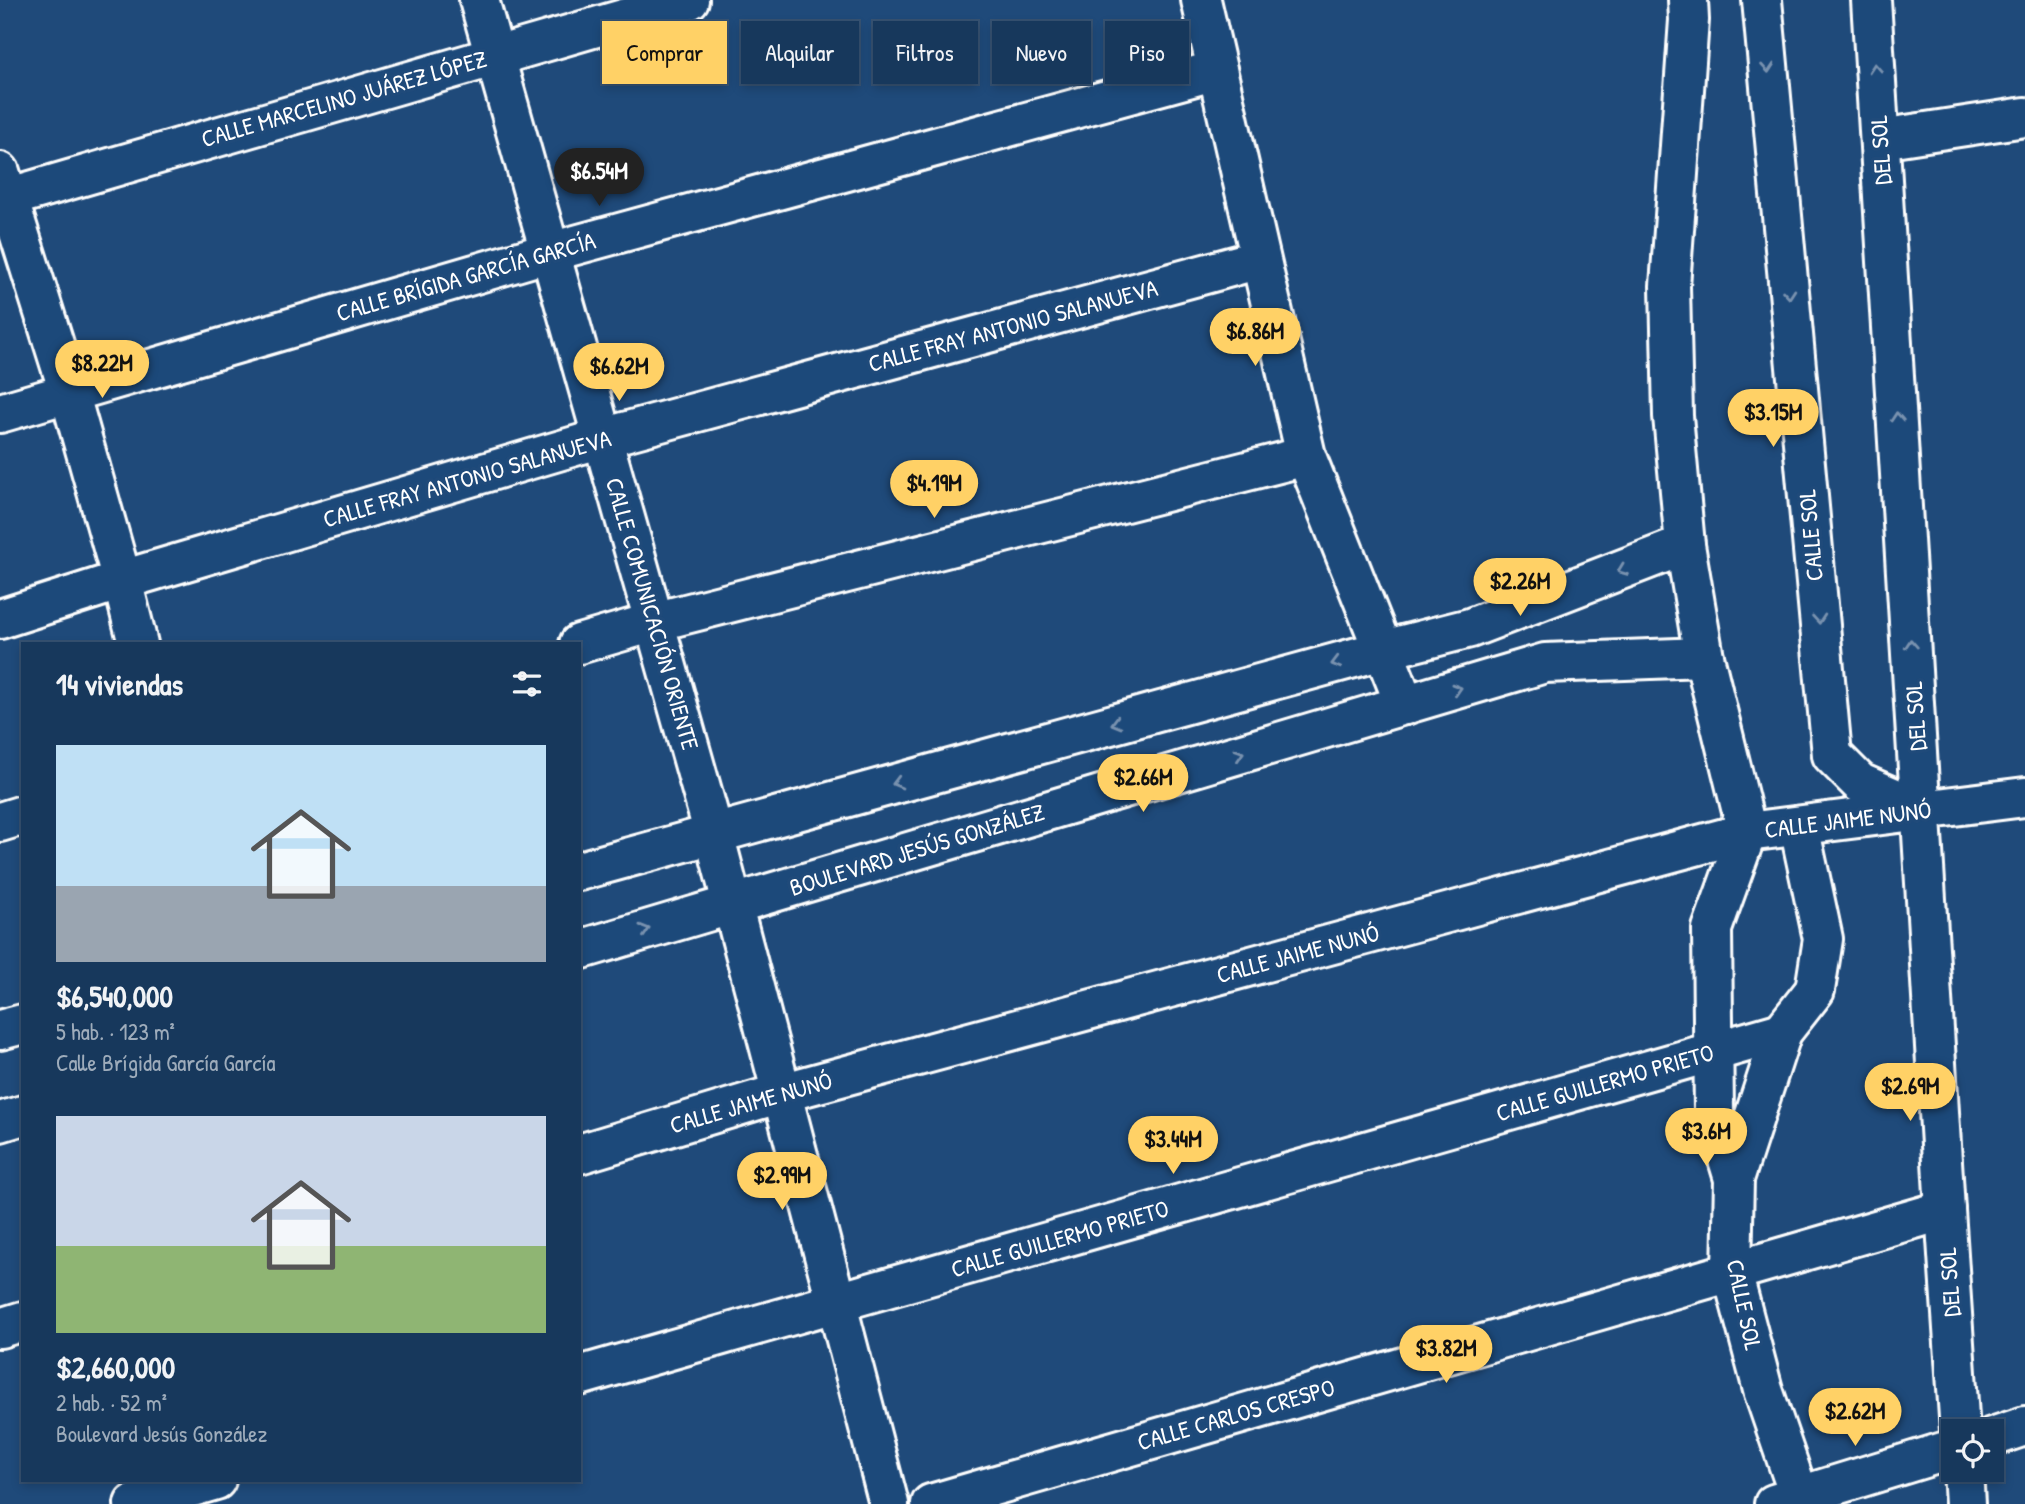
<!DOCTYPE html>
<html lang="es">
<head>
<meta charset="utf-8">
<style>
  body { margin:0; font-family:"Patrick Hand",sans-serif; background:#203f62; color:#f1f3f6; height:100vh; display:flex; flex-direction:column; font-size:26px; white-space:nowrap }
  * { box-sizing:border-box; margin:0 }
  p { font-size:23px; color:#9eacbb }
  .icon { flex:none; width:38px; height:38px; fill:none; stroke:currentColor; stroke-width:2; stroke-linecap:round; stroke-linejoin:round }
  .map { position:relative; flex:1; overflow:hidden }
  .details { position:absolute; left:21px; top:642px; width:560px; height:840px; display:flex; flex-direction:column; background:#17385c; border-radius:0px; box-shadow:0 4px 10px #0003,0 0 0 2px #365272 }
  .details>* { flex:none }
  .guide { position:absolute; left:602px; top:21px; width:665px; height:63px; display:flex; gap:14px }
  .fabs { position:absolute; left:1941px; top:1419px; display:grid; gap:14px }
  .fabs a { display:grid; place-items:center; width:63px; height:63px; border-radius:0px; background:#17385c; box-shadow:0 4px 10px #0003,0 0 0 2px #365272; font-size:35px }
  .price { position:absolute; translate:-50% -60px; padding:0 16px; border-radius:24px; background:#ffd166; color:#111; font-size:23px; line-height:46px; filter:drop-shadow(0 2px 4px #0008) }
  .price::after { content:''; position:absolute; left:50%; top:42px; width:21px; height:16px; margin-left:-10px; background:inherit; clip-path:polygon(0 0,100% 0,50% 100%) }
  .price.selected { background:#222; color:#fff }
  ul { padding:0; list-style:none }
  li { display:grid; align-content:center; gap:14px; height:371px; padding:0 35px }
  li span { display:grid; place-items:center; height:217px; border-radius:0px; color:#555 }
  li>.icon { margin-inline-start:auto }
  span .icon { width:126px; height:126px; fill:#fffc; stroke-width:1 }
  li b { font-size:30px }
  h2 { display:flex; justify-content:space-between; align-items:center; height:84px; padding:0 35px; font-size:30px }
  .tag { padding:0 24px; border-radius:0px; background:#17385c; box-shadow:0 4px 10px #0003,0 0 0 2px #365272; font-size:24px; line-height:63px }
  .tag.selected { background:#ffd166; color:#111 }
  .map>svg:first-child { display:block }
</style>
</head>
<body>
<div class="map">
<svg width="2025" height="1504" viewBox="0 0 2025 1504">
  <rect width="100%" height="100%" fill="#1f4a7a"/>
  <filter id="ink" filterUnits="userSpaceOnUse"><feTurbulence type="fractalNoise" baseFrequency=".0143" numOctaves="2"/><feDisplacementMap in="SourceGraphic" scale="14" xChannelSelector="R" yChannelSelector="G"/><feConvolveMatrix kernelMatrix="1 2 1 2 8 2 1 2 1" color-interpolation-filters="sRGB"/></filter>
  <g filter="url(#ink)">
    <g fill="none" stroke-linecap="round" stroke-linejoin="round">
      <g stroke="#fff" stroke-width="44">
        <g id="minor">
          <polyline points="479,0 714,834 889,1504"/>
          <polyline points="1201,0 1306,456 1405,705"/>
          <polyline points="1688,0 1689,20 1670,286 1673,416 1685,545 1704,657 1747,832 1712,929 1714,1113 1734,1179"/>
          <polyline points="1762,0 1832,755 1860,783 1922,810"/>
          <polyline points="1871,0 1945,1210 1960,1432"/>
          <polyline points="1880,139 2025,117"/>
          <polyline points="0,172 69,392 122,580 138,644"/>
          <polyline points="0,200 689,0"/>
          <polyline points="0,413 550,252 1217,70"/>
          <polyline points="0,619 122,580 602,438 1260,259"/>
          <polyline points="579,644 654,622 1306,456"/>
          <polyline points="0,822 23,815"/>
          <polyline points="1799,826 1823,939 1815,990 1782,1032 1734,1179 1732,1272 1763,1390 1802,1504"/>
          <polyline points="579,871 1383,650 1470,628 1685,545"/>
          <polyline points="579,950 1545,663 1704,657"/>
          <polyline points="0,1030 23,1024"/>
          <polyline points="0,1122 23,1115"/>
          <polyline points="579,1154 781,1093 1747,832 2025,797"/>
          <polyline points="0,1328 23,1321"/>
          <polyline points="579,1376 1782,1032"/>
          <polyline points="1992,1437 2025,1426"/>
          <polyline points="1963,1470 1965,1504"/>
          <polyline points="134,1504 216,1480"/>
          <polyline points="931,1504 1945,1210"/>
          <polyline points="1774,1504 1953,1449"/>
        </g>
      </g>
      <use href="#minor" stroke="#1f4a7a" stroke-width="38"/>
    </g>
    <defs><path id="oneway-chevron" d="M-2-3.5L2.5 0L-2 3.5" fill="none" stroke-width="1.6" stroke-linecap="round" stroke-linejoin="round" transform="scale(1.75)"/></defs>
    <g stroke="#7992af">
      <use href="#oneway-chevron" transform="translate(1768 68) rotate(85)"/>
      <use href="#oneway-chevron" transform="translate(1875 68) rotate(-94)"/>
      <use href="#oneway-chevron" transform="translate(1789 294) rotate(85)"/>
      <use href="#oneway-chevron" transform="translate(1897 417) rotate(-94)"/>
      <use href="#oneway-chevron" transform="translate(1622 570) rotate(159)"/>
      <use href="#oneway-chevron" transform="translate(1819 619) rotate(85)"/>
      <use href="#oneway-chevron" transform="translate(1911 644) rotate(-94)"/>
      <use href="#oneway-chevron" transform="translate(1336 663) rotate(165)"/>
      <use href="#oneway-chevron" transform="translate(1457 689) rotate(-17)"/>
      <use href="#oneway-chevron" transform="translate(1116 723) rotate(165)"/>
      <use href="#oneway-chevron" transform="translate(1239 754) rotate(-17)"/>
      <use href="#oneway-chevron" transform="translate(897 783) rotate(165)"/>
      <use href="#oneway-chevron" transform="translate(645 930) rotate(-17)"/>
    </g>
  </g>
  <g text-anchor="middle" stroke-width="7" stroke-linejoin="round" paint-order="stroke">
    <g font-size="24" fill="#fff" stroke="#1f4a7a">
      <text transform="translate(344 99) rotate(-16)" y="8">CALLE MARCELINO JUÁREZ LÓPEZ</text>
      <text transform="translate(1881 150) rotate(-94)" y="8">DEL SOL</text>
      <text transform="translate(466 277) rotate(-16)" y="8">CALLE BRÍGIDA GARCÍA GARCÍA</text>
      <text transform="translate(1013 326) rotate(-15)" y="8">CALLE FRAY ANTONIO SALANUEVA</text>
      <text transform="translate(467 479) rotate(-16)" y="8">CALLE FRAY ANTONIO SALANUEVA</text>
      <text transform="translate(1811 535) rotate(-95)" y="8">CALLE SOL</text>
      <text transform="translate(652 614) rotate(74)" y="8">CALLE COMUNICACIÓN ORIENTE</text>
      <text transform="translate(1916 716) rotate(-94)" y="8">DEL SOL</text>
      <text transform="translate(1848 820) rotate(-7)" y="8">CALLE JAIME NUNÓ</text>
      <text transform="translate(917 850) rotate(-17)" y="8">BOULEVARD JESÚS GONZÁLEZ</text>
      <text transform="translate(1298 954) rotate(-15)" y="8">CALLE JAIME NUNÓ</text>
      <text transform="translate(1605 1083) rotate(-16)" y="8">CALLE GUILLERMO PRIETO</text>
      <text transform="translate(751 1103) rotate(-16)" y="8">CALLE JAIME NUNÓ</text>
      <text transform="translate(1060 1239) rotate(-16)" y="8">CALLE GUILLERMO PRIETO</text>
      <text transform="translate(1950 1282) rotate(-94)" y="8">DEL SOL</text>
      <text transform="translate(1744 1305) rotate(78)" y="8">CALLE SOL</text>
      <text transform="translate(1236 1415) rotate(-16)" y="8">CALLE CARLOS CRESPO</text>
    </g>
  </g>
</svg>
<div class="fabs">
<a><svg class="icon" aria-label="locate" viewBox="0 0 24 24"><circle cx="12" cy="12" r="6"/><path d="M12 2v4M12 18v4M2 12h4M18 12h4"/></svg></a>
</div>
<b class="price selected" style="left:599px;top:208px">$6.54M</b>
<b class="price" style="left:1255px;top:368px">$6.86M</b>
<b class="price" style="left:102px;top:400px">$8.22M</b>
<b class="price" style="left:619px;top:403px">$6.62M</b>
<b class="price" style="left:1773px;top:449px">$3.15M</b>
<b class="price" style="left:934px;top:520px">$4.19M</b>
<b class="price" style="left:1520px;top:618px">$2.26M</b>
<b class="price" style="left:1143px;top:814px">$2.66M</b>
<b class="price" style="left:1910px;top:1123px">$2.69M</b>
<b class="price" style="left:1706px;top:1168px">$3.6M</b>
<b class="price" style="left:1173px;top:1176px">$3.44M</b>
<b class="price" style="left:782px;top:1212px">$2.99M</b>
<b class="price" style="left:1446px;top:1385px">$3.82M</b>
<b class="price" style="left:1855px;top:1448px">$2.62M</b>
<div class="guide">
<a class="tag selected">Comprar</a>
<a class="tag">Alquilar</a>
<a class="tag">Filtros</a>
<a class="tag">Nuevo</a>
<a class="tag">Piso</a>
</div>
<section class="details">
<h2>14 viviendas<svg class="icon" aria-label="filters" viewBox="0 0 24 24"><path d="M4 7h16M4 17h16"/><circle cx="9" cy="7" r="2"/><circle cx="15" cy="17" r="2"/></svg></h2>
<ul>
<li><span style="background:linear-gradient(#bfe0f5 65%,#9aa5b1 0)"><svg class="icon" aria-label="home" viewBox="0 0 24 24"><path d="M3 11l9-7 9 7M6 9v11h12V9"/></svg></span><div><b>$6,540,000</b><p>5 hab. · 123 m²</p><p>Calle Brígida García García</p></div></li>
<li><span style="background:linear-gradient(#c9d6e8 60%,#8fb573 0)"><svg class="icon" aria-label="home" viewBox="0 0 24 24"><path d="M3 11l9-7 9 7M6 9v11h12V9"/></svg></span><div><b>$2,660,000</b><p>2 hab. · 52 m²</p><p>Boulevard Jesús González</p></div></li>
</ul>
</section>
</div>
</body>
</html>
